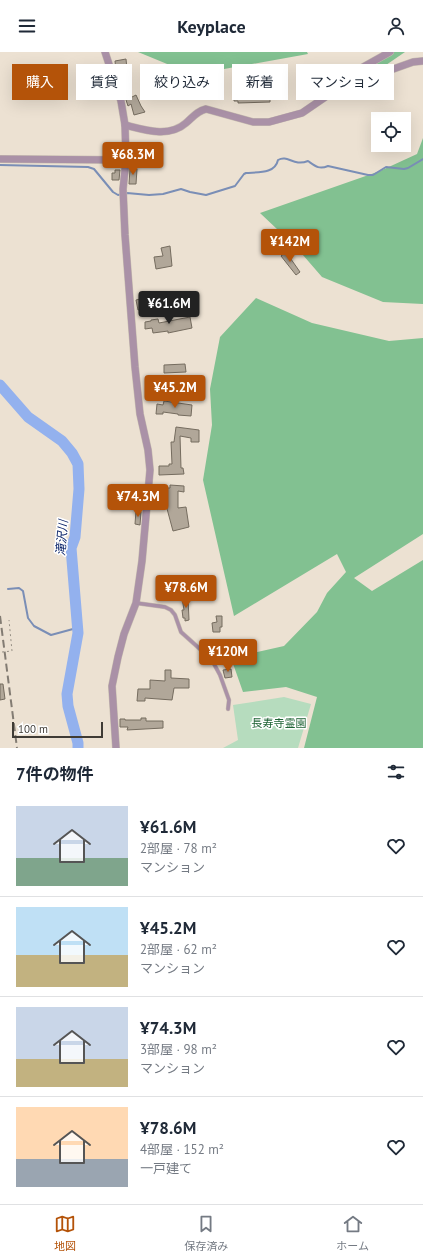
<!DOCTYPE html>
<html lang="ja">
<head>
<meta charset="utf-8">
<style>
  body { margin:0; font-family:"PT Sans","Noto Sans JP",sans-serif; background:#f2f2f3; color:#1f2937; height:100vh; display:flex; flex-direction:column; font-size:15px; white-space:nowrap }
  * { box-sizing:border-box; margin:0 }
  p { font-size:13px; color:#747a83 }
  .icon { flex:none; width:22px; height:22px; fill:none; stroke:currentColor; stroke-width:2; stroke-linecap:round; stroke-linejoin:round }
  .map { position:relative; height:696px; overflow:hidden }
  .details { display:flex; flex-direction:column; background:#fff; flex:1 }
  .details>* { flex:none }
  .top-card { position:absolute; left:12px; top:12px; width:399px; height:36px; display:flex; gap:8px }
  .fabs { position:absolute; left:371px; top:60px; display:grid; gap:8px }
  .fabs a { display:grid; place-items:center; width:40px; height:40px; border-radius:0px; background:#fff; box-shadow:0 4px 16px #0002; font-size:20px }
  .scale { position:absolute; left:12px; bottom:10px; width:91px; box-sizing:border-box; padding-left:4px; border:2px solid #3f3b35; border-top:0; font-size:11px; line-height:14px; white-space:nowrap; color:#3f3b35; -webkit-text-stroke:3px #fff; paint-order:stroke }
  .price { position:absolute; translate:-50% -34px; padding:0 9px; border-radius:4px; background:#b45309; color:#fff; font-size:13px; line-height:26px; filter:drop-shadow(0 1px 2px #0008) }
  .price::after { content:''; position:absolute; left:50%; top:24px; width:12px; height:9px; margin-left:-6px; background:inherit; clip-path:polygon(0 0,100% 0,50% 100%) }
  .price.current { background:#222; color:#fff }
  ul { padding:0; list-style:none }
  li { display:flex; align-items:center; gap:12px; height:100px; padding:0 16px }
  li+li { border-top:1px solid #e0e1e3 }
  li span { display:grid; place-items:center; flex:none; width:112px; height:80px; border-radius:0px; color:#555 }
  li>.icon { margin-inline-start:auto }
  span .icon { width:48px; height:48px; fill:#fffc; stroke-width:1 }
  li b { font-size:17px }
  h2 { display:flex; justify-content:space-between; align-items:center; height:48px; padding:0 16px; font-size:17px }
  .pill { padding:0 14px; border-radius:0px; background:#fff; box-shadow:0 4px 16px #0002; font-size:14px; line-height:36px }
  .pill.current { background:#b45309; color:#fff }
  header { display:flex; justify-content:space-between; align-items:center; height:52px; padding:0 16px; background:#fff; font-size:18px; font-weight:800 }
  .tab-bar { display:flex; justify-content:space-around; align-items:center; height:56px; border-top:1px solid #e0e1e3; background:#fff; font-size:11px; color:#747a83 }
  .tab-bar a { display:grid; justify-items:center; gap:2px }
  .tab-bar .current { color:#b45309 }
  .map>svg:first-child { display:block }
</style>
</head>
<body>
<header><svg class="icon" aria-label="menu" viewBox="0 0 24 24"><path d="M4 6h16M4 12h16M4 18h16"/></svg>Keyplace<svg class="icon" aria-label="person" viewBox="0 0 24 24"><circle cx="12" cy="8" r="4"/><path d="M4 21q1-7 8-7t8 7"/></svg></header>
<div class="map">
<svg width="423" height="696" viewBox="0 0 423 696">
  <rect width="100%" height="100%" fill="#ece1d2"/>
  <polygon fill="#b6dcbe" points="284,645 311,652 298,696 223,696 238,688 233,653"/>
  <g fill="#82c191">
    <polygon points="138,0 307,0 308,2 202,21 178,29 172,14"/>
    <polygon points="382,0 405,0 370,24"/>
    <polygon points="423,86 423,252 383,250 322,225 296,195 260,161 380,119 417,102"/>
    <polygon points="256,246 312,271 389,289 423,286 423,482 354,526 372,539 423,508 423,696 304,696 317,645 286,635 243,640 231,606 284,594 317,560 327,541 346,520 337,502 234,564 203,428 212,373 210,337 220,285"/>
  </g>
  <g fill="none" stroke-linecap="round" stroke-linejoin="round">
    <g stroke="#7a8eb6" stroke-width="2">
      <path d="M0,113L88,115L94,117L113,140L118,143L127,141L149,143L163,142L181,137L190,140L206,143L235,134L244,122L246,121C258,120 275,122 278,108C288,102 293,115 308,109C315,114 319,118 328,114L368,123H373L386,115L404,117L408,116L423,107"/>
      <polyline points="8,537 19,536 23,539 28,566 34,574 51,583 73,577 77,570"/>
    </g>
    <polyline stroke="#93b1ee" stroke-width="11" points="0,333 28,365 62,389 72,401 78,412 79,437 75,485 71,496 78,581 67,642 68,654 78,691 78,696"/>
  </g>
  <g fill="#b1a799" stroke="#756c5f">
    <polygon points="126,7 127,17 116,19 115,9"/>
    <polygon points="128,25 131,33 123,36 120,27"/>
    <polygon points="167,27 173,36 159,45 153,36"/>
    <polygon points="253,40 270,40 270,50 238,51 238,49 234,49 234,44 253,43"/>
    <polygon points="136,43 141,54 145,60 134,63 131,52 128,54 126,48"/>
    <polygon points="130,117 137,117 136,132 129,132"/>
    <polygon points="115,118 120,118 119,128 112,128 112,121 115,121"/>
    <polygon points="170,194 172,214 156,217 154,205 163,204 161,196"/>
    <polygon points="286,200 300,220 296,223 281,204"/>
    <polygon points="156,243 158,253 138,258 136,248"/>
    <polygon points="190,265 192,276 168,281 168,279 153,281 152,276 145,277 145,270 151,269 151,268 158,267 159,271"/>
    <polygon points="185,312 186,320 164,321 164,313"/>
    <polygon points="164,349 192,353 191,364 178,363 178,362 163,360 163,362 156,362 157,352 163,353"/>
    <polygon points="176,375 199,378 199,390 191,390 191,386 180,384 181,416 183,416 184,422 159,423 159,414 169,414 169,412 172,412 171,390 174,390"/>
    <polygon points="170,433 184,434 184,440 178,439 178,456 186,455 189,475 173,479 166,453 166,436 170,436"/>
    <polygon points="136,459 141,460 140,473 135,472"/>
    <polygon points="182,546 188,546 189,568 185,569 185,566 183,566 182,558 184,558"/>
    <polygon points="216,564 222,564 222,575 220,575 220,580 213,580 212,571 217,570"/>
    <polygon points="231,617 232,625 225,626 223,618"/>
    <polygon points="165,618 171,618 171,626 189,627 189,636 174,636 172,648 145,646 145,649 137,649 138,637 150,637 150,628 165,629"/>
    <polygon points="0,632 3,632 5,647 0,648"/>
    <polygon points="141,666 146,666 146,669 163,669 163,676 127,678 128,675 120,675 120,667 125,667 125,668 141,668"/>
  </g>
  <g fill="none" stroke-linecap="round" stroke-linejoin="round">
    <g stroke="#c6bcaf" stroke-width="4.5">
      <polyline id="lane" points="136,551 165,555 171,558 175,563 181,580 210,606 214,612 220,623 229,648 228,657"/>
    </g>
    <g stroke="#c6bcaf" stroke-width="8">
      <g id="street">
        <polyline points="105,0 121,49 125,73 126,108 123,137 125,183 135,315 140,362 148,398 150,418 142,509 136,551 124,582 118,605 112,634 116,696"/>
        <polyline points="340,35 356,19 390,0"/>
        <path d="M125,73C145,78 169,86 186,71C193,65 197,59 206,57L253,70H269L302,61L337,37L413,10L423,9"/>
        <polyline points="0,107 126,108"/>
      </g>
    </g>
    <polyline stroke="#989186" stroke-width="1" stroke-dasharray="2 3" stroke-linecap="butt" points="2,600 12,599 9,568"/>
    <use href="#lane" stroke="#aa91a7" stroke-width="3.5"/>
    <use href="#street" stroke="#aa91a7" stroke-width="7"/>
    <polyline stroke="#837c73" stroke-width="2" stroke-dasharray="8 4" stroke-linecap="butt" points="0,564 17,696"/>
  </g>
  <g text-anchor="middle" stroke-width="3" stroke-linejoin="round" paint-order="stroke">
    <g font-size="11" fill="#206436" stroke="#fff">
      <text x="279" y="675">長寿寺霊園</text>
    </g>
    <g font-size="12" font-style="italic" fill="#0b2469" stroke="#fff">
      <text transform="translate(62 486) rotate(-85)" y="4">滝沢川</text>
    </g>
  </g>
</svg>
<div class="fabs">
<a><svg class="icon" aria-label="locate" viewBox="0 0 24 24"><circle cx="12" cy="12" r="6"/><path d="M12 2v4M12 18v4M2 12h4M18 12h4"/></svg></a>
</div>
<div class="scale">100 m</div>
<b class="price" style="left:133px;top:124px">¥68.3M</b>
<b class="price" style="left:290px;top:211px">¥142M</b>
<b class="price current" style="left:169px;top:273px">¥61.6M</b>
<b class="price" style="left:175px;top:357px">¥45.2M</b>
<b class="price" style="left:138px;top:466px">¥74.3M</b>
<b class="price" style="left:186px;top:557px">¥78.6M</b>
<b class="price" style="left:228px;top:621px">¥120M</b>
<div class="top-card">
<a class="pill current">購入</a>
<a class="pill">賃貸</a>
<a class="pill">絞り込み</a>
<a class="pill">新着</a>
<a class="pill">マンション</a>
</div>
</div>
<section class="details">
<h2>7件の物件<svg class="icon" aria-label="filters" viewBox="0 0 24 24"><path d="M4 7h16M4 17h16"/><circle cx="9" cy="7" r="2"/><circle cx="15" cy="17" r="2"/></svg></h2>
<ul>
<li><span style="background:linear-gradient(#c9d6e8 65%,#7fa58c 0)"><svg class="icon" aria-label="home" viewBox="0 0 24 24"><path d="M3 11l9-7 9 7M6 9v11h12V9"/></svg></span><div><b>¥61.6M</b><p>2部屋 · 78 m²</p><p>マンション</p></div><svg class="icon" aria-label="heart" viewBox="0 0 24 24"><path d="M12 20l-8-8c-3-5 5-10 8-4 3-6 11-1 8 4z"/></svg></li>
<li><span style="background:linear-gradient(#bfe0f5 60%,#c2b280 0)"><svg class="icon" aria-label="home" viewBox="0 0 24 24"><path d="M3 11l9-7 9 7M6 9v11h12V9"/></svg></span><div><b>¥45.2M</b><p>2部屋 · 62 m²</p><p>マンション</p></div><svg class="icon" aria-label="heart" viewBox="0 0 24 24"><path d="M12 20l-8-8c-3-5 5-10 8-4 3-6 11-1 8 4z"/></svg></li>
<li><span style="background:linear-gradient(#c9d6e8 65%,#c2b280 0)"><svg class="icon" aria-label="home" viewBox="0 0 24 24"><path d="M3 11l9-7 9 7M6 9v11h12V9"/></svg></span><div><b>¥74.3M</b><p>3部屋 · 98 m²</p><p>マンション</p></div><svg class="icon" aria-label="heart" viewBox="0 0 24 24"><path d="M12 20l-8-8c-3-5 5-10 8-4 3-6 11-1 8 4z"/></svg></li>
<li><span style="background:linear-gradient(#ffd9b3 65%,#9aa5b1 0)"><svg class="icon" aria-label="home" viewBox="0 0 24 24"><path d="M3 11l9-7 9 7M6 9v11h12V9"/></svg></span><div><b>¥78.6M</b><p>4部屋 · 152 m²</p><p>一戸建て</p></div><svg class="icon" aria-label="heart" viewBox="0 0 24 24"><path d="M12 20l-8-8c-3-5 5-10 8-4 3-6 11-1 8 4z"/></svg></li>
</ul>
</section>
<nav class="tab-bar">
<a class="current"><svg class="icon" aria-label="map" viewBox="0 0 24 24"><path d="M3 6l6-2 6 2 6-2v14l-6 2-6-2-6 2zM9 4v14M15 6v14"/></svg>地図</a>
<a><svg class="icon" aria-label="saved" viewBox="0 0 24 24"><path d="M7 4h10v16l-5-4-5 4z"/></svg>保存済み</a>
<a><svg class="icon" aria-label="home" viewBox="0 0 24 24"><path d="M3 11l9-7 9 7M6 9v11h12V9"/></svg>ホーム</a>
</nav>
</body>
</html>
